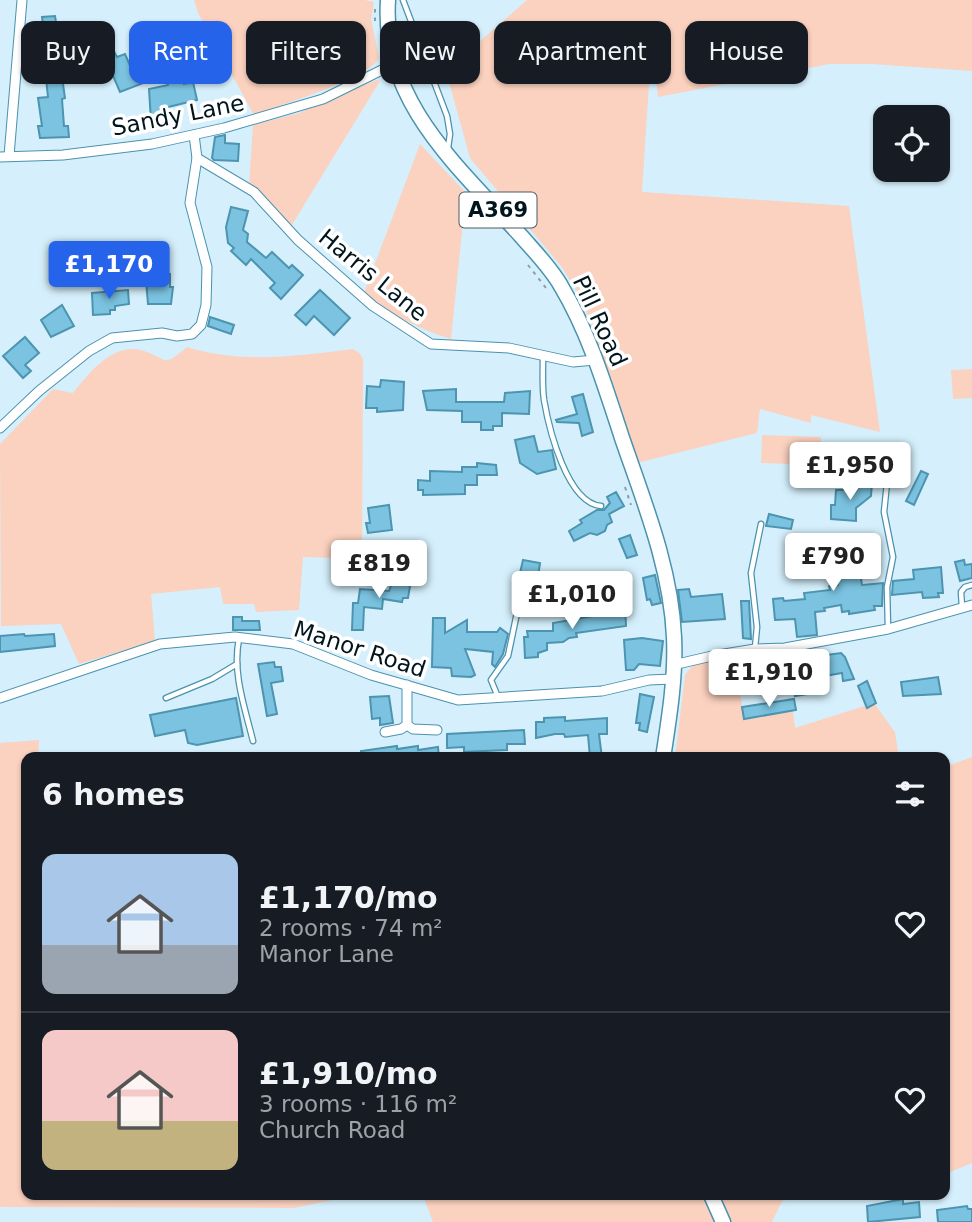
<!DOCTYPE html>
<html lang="en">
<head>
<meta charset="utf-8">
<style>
  body { margin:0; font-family:"DejaVu Sans",sans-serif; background:#20242c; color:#f1f3f6; height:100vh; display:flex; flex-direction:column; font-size:26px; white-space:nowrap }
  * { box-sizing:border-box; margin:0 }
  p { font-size:23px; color:#9ea1a6 }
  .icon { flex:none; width:38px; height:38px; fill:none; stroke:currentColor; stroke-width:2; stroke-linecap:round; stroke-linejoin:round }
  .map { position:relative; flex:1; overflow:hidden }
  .drawer { position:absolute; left:21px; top:752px; width:929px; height:448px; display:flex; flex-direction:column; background:#171b24; border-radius:14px; box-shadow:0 2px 5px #0004 }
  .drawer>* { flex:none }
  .top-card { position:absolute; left:21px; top:21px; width:931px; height:63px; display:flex; gap:14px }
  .tools { position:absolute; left:873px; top:105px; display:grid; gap:14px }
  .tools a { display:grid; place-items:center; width:77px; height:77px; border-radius:14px; background:#171b24; box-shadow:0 2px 5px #0004; font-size:35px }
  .price { position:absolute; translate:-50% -60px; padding:0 16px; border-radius:7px; background:#fff; color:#222; font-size:23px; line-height:46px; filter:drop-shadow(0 2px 4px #0008) }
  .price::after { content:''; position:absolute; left:50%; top:42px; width:21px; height:16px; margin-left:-10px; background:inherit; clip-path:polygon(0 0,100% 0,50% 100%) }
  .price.active { background:#2563eb; color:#fff }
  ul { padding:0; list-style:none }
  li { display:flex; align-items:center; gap:21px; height:175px; padding:0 21px }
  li+li { border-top:2px solid #363941 }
  li span { display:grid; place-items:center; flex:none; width:196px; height:140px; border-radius:14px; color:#555 }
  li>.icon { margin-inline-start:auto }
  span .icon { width:84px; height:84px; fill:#fffc; stroke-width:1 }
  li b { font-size:30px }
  h2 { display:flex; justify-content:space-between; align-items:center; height:84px; padding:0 21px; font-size:30px }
  .pill { padding:0 24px; border-radius:14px; background:#171b24; box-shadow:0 2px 5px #0004; font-size:24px; line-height:63px }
  .pill.active { background:#2563eb; color:#fff }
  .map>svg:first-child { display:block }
</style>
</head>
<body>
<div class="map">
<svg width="972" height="1222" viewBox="0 0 972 1222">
  <rect width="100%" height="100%" fill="#d5f0fc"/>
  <g fill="#fbd1bf">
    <path d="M194,0H365L374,2L371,19L379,58C369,79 279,105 254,115L198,13Z"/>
    <polygon points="527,0 972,0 972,71 872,64 829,64 658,97 656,81 649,83 642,192 849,206 880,432 811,415 811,423 760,409 757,433 637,463 583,301 561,266 470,158 446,71"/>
    <polygon points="376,80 380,81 290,228 249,186 253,125 299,113"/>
    <path d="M420,144L466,193L451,339C417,329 392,314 364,293Z"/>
    <path d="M187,347C241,364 298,356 353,349L359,353L363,359L362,559L303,557L299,610L256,612L254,604H223L220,587L151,594L155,641L79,664L61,624L1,626L0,444L53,389L73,393C89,373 114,341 144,351C169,360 162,368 187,347Z"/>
    <polygon points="972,369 972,398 953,399 951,370"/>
    <polygon points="762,435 821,437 820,465 761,463"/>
    <polygon points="735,658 744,719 793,711 795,728 874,703 895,732 899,758 675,758 685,675 693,665"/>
    <polygon points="39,740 38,758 26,758 26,1195 356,1195 294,1208 0,1207 0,743"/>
    <polygon points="972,757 972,1163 945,1174 945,767"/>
    <polygon points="423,1195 803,1195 782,1201 772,1222 433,1222"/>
  </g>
  <g fill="#7bc3e0" stroke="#4c94af" stroke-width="2">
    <polygon points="55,16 63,68 66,68 68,76 62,77 65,98 62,99 64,126 68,126 69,137 40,138 38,126 42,126 38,98 48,97 46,79 39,80 38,68 48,67 42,17"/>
    <polygon points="110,44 117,57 125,54 135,77 143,74 146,82 120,92 101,48"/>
    <polygon points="182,76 184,84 193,82 197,100 160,109 161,119 151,121 149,89 168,85 166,80"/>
    <polygon points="225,135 225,143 239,144 238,161 214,160 212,158 215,137"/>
    <polygon points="231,207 248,211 243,230 248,234 247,242 266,258 272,252 289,268 292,265 303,275 281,299 270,288 275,283 251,259 246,265 231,251 234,248 228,243 226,227"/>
    <polygon points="145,268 162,268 162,274 170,274 170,287 173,287 171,304 148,304"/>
    <polygon points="128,290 129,304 115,306 115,310 110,310 110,314 93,315 92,293"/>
    <polygon points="320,290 350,318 334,335 314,316 306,325 295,315"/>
    <polygon points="62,305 74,326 51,337 41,320"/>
    <polygon points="210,317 234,325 231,334 208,326"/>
    <polygon points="25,337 39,353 25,365 31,371 23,378 3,356"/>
    <polygon points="381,380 404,382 403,410 377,412 377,408 366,408 367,386 380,387"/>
    <polygon points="456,389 456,402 504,402 505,393 530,391 529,414 502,413 502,426 493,426 493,430 481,430 481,422 462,422 462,411 427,410 423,391"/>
    <polygon points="583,394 593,432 582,436 579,423 557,422 556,420 577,414 572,397"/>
    <polygon points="534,436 538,452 552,450 556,469 537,474 520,463 515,440"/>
    <polygon points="477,463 496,465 497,475 477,475 477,485 465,485 465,494 423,495 423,490 418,490 418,480 430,481 430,471 462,472 462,467 477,467"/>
    <polygon points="921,471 928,474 914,505 906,501"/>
    <polygon points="860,482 872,483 871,496 856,508 856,521 831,519 831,505 835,505 836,490 851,490"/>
    <polygon points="616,492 624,506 609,514 612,522 607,525 605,531 597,535 590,533 574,541 569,531 582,523 580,520 597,510 604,510 610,503 607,497"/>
    <polygon points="389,505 392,530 368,533 366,523 370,523 368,508"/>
    <polygon points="769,514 793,520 791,529 766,526"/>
    <polygon points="630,535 637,555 627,558 619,539"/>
    <polygon points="835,541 863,542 864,553 857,553 862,585 883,583 882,606 874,606 875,610 849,614 849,611 842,612 841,605 824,608 825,611 815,612 817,635 797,637 795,619 775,620 773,599 783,598 784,601 805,599 804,593 830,590 829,586 838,585"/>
    <polygon points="523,560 540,563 538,577 520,573"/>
    <polygon points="964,560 965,565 972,564 972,578 960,581 955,562"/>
    <polygon points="941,567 943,593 938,593 939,597 923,598 922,592 892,595 893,581 914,579 913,570"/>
    <polygon points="655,575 661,603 652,605 650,599 647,600 643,578"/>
    <polygon points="394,577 411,580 408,598 403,598 402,602 383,599 382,609 364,607 363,630 352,630 353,603 358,603 360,589 389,591"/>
    <polygon points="689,589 691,597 722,594 725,619 682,622 678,590"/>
    <polygon points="741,601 749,601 751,639 743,638"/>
    <polygon points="625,606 626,626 576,633 577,637 569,638 563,642 547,643 547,650 538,653 538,657 525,658 524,637 528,637 527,631 553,631 553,623 616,612 615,608"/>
    <polygon points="233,617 242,617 242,621 259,621 260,630 233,630"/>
    <polygon points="433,618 445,618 445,633 467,620 467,632 497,632 500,628 508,634 503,654 495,667 492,664 493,652 465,649 475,675 471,677 452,676 451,668 432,667"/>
    <polygon points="24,634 25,636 54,634 55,646 0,652 0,636"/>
    <polygon points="642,638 663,641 660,666 639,664 634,670 626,670 624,640"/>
    <polygon points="841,653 845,657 854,679 843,681 842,673 813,678 815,690 808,692 808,694 795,696 792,676 742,683 739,667"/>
    <polygon points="274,662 275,667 281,667 283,681 271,683 277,714 267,716 258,664"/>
    <polygon points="938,677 941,694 903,696 901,682"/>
    <polygon points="867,681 876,703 867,708 858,686"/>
    <polygon points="640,694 654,697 647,732 639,730 640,723 636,723"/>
    <polygon points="389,696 393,723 380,725 380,718 372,719 370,697"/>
    <polygon points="236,698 243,736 197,745 188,743 185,730 155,736 150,715"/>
    <polygon points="794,699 796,710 744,719 742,707"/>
    <polygon points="565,717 565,721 607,718 607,734 599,734 602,758 590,758 588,735 565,737 564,734 555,734 536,738 536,722 544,722 544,718"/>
    <polygon points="524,730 525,744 507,744 507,750 464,752 464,747 447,748 447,734"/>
    <polygon points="397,746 397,749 418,746 418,750 438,747 439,758 361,758 361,751"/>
    <polygon points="903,1199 903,1204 919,1202 920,1217 868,1222 867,1206"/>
    <polygon points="967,1206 968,1209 972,1209 972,1222 938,1222 937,1210"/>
  </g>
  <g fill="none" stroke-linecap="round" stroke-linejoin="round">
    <g stroke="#4a92ad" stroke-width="7">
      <g id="lane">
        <polyline points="403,0 447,116 450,134 448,148"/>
        <path d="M543,356C543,371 542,386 544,400C549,429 567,503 601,506"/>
        <polyline points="888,473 884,512 893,557 887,587 888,629"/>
        <polyline points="962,607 961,592 965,587 972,585"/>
        <path d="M239,639C232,673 245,708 253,741"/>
        <polyline points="755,648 757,627 751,573 761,524"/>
        <polyline points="498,697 491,680 508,656 523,584"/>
        <polyline points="166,698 212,679 237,664"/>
      </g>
    </g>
    <g stroke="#4a92ad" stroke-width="11">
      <g id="street">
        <polyline points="9,156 22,0"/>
        <polyline points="0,157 63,155 152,144 224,128 323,99 394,64"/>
        <polyline points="197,158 254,192 298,240 373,306 431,344 509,348 573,362 595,360"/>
        <polyline points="0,428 39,391 89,351 112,338 162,333 177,336 192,334 201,325 206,305 207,267 190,203 197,158 194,135"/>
        <polyline points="673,665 712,656 755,649 785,648 888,629 972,605"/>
        <polyline points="0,698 160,644 235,637 293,644 371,675 458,700 602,691 649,680 672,679"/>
        <polyline points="407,725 407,685"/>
        <polyline points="385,732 401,729 407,725 413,729 437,730"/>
      </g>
    </g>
    <g stroke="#4a92ad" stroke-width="17">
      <g id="primary">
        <path d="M388,0C381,102 459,167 521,236C535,252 551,268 561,286C589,333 605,386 622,438C644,502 671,568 674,637C676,676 669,719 663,758"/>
        <polyline points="711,1195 723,1222"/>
      </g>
    </g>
    <g stroke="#87a0aa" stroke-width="2" stroke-dasharray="3.5 5" stroke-linecap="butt">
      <polyline points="375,9 375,21"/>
      <polyline points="528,265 546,288"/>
      <polyline points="625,487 631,505"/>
    </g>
    <use href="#lane" stroke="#fff" stroke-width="4.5"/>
    <use href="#street" stroke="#fff" stroke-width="9"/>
    <use href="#primary" stroke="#fff" stroke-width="14"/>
  </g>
  <g text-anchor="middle" stroke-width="7" stroke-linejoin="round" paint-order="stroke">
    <rect fill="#fff" stroke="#4d5b61" stroke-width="2" x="459.5" y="192.5" width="77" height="35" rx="5"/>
    <g font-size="21" font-weight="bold" fill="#01151d">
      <text x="498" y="217">A369</text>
    </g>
    <g font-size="23" fill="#01151d" stroke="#fff">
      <text transform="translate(178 115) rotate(-11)" y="8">Sandy Lane</text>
      <text transform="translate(373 275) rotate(39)" y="8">Harris Lane</text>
      <text transform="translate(600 321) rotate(65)" y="8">Pill Road</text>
      <text transform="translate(360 649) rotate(18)" y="8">Manor Road</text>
    </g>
  </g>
</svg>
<div class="tools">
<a><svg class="icon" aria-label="locate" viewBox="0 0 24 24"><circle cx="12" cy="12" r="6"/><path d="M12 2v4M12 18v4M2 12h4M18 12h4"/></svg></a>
</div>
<b class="price active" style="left:109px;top:301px">£1,170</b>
<b class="price" style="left:850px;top:502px">£1,950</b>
<b class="price" style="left:833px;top:593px">£790</b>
<b class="price" style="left:379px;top:600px">£819</b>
<b class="price" style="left:572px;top:631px">£1,010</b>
<b class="price" style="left:769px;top:709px">£1,910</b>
<div class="top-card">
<a class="pill">Buy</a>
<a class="pill active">Rent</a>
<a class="pill">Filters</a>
<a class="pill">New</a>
<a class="pill">Apartment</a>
<a class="pill">House</a>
</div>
<section class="drawer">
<h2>6 homes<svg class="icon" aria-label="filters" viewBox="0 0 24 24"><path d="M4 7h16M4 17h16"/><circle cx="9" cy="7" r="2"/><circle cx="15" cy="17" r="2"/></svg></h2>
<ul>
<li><span style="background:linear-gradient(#a9c7e8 65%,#9aa5b1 0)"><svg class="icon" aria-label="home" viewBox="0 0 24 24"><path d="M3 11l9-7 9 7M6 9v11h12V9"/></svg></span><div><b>£1,170/mo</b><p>2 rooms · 74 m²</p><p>Manor Lane</p></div><svg class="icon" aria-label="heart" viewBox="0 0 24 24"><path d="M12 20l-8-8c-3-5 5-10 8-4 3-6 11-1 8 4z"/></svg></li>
<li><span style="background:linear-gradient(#f6c9c9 65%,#c2b280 0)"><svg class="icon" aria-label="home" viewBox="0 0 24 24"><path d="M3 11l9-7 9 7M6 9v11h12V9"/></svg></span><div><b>£1,910/mo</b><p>3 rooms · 116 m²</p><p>Church Road</p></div><svg class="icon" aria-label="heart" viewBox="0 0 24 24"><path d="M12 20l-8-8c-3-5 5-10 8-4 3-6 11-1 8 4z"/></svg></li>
</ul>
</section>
</div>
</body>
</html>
